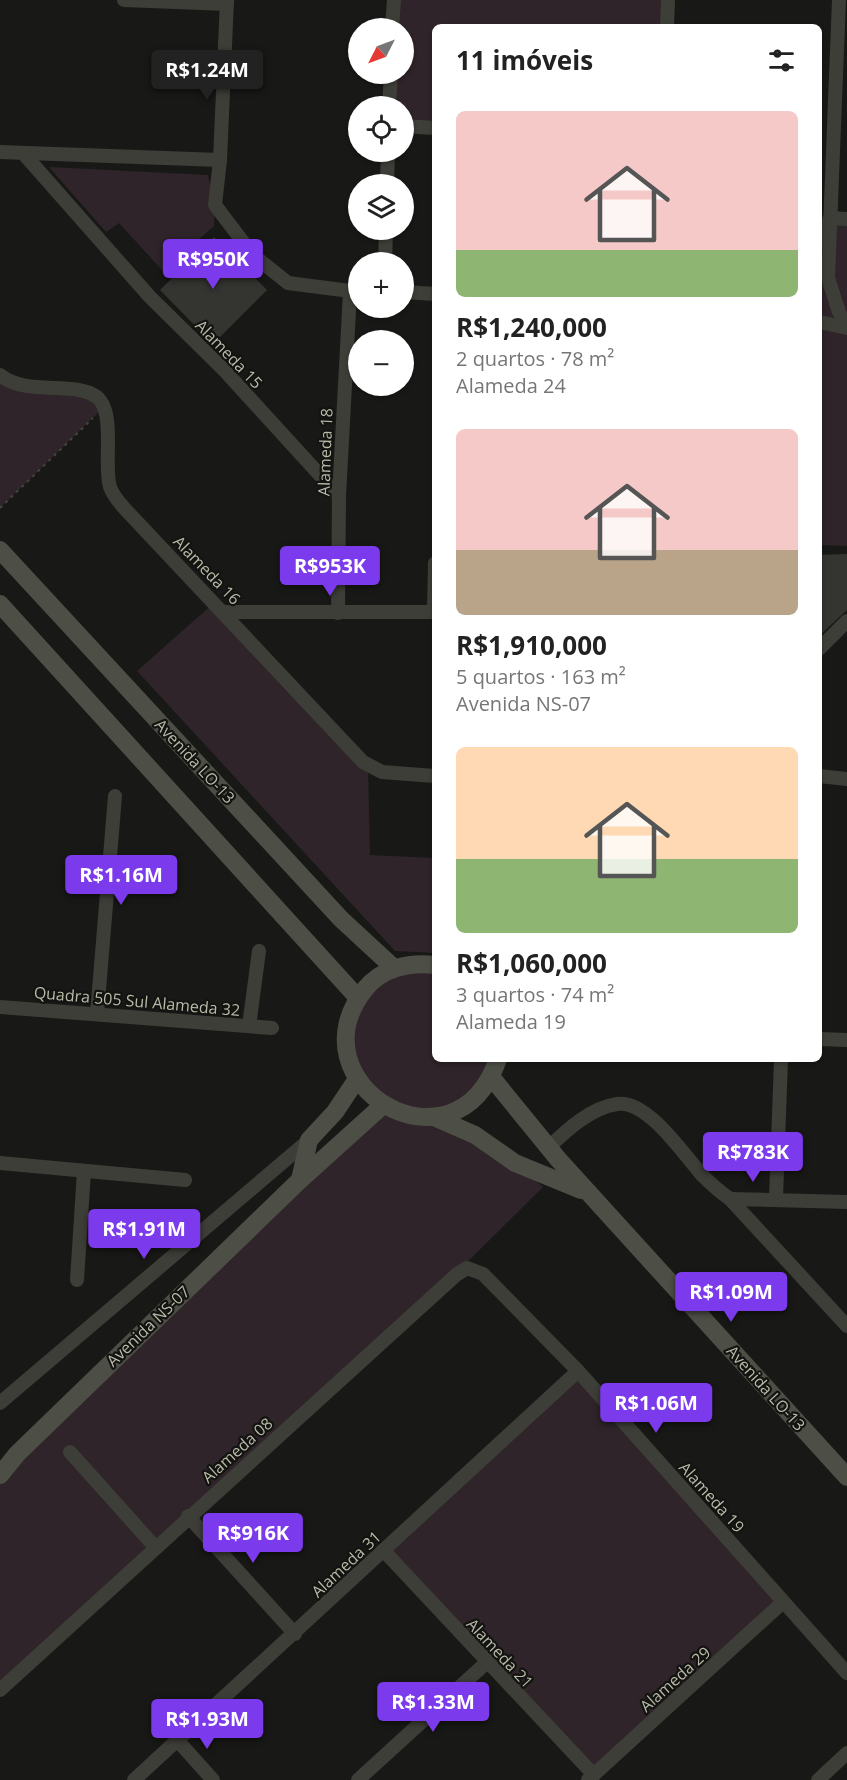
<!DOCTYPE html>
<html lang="pt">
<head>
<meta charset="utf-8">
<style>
  body { margin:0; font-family:"Open Sans",sans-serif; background:#f6f6f6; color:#222; height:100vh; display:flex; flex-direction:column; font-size:22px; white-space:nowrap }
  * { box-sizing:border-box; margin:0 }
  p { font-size:20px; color:#767676 }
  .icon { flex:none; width:33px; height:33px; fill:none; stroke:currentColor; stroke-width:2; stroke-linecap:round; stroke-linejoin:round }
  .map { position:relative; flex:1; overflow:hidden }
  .details { position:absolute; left:432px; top:24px; width:390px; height:1038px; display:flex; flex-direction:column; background:#fff; border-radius:9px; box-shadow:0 2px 4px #0004 }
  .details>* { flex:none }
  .needle { width:39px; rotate:228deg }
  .fabs { position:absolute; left:348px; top:18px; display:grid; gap:12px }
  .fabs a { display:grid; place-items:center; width:66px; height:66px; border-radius:50%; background:#fff; box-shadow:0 2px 4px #0004; font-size:30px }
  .price { position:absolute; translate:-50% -51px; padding:0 14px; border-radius:6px; background:#7c3aed; color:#fff; font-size:20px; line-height:39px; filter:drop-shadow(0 2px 3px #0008) }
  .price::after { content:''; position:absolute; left:50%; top:36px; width:18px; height:14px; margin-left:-9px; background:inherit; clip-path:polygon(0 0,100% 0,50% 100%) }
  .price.active { background:#222; color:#fff }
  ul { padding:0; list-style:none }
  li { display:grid; align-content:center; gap:12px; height:318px; padding:0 24px }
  li span { display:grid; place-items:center; height:186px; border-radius:9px; color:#555 }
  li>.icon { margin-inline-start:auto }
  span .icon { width:108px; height:108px; fill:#fffc; stroke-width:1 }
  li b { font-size:26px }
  h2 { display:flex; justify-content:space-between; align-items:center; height:72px; padding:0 24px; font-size:26px }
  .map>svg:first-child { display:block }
</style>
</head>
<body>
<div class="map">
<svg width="847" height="1780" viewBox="0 0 847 1780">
  <rect width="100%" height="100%" fill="#181916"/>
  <g fill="#2e2429">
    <polygon points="395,0 668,0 667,27 435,27 435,128 404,126 404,106 390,106 391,74 404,74 404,28 394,28"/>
    <polygon points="49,167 208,175 215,205 214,226 163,271 119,223 106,232"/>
    <polygon points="830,218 847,219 847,546 819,545 819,242"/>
    <polygon points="0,375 77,390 104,407 0,508"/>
    <polygon points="215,602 368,766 370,855 435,858 435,953 395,951 137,671"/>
    <polygon points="435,965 435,1059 498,1059 492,1078 435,1117 515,1163 543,1187 444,1285 0,1690 0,1466 382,1106 368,1094 347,1031 368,986"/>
    <polygon points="578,1371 783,1602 594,1775 384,1551"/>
  </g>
  <g fill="#343531">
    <polygon points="214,237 267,290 213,344 160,290"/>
    <polygon points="847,554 847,610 819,636 819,555"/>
  </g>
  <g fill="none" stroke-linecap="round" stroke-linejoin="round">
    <polyline stroke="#45453d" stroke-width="2" stroke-dasharray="3 4.5" stroke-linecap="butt" points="0,508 93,418"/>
    <g stroke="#3d3e37" stroke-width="14">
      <polyline points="124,0 227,4"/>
      <polyline points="227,0 220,160 215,205 253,255 288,283 358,292"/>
      <polyline points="839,0 828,278 839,312 847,327"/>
      <polyline points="667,27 668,0"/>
      <polyline points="392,28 394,0"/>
      <polyline points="389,106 391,74"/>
      <polyline points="404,126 435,128"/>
      <polyline points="0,152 220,160"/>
      <polyline points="23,153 150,297 224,370 339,496"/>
      <polyline points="387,184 388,152"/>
      <polyline points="819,242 830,218 847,219"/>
      <polyline points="385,262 386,230"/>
      <polyline points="404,292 435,294"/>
      <polyline points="819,322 847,328"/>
      <path d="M0,375C27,397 74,380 97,397C116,412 103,465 110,487C113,496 119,502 125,509L363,762L382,772L435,776"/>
      <polyline points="434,611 435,563"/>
      <polyline points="224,612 435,612"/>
      <polyline points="338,613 339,496 350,292"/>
      <polyline points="819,649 847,621"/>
      <polyline points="819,776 847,779"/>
      <polyline points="0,1007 272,1028"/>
      <polyline points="97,1014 115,796"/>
      <polyline points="249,1026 259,951"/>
      <polyline points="819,1039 847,1040"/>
      <path d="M548,1148C567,1130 590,1108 617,1104C647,1099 684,1155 702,1175C711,1184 720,1192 730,1199L847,1326"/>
      <polyline points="0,1163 185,1180"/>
      <polyline points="776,1198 781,1059"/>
      <polyline points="730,1199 847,1202"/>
      <polyline points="77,1280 84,1171"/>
      <polyline points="0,1403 309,1140"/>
      <polyline points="70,1452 156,1548"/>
      <polyline points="188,1516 295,1634"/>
      <polyline points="384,1551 594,1775"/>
      <polyline points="0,1690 456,1275 467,1268 483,1274 578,1371 847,1673"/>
      <polyline points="178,1741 213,1780"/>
      <polyline points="134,1780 578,1371"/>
      <polyline points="358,1780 486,1663"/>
      <polyline points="588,1780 783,1602"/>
      <polyline points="818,1780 847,1753"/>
    </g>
    <g stroke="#4d4e45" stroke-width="18">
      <polyline points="0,550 341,919 394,968"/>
      <polyline points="0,604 358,998"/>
      <path d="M435,965C409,962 382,968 365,989C290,1084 455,1183 498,1059"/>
      <polyline points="492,1078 558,1159 847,1477"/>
      <polyline points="434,1117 475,1135 515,1163 581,1190"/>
      <polyline points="300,1180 309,1140 335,1112 357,1079"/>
      <polyline points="0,1475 17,1454 300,1180 382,1106"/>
    </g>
  </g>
  <g text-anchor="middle" stroke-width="4.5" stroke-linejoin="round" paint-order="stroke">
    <g font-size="16" fill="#b9baa7" stroke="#131411">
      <text transform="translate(229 354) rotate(46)" y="6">Alameda 15</text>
      <text transform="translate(325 452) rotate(-88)" y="6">Alameda 18</text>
      <text transform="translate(207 570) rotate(46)" y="6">Alameda 16</text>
      <text transform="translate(195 761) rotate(47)" y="6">Avenida LO-13</text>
      <text transform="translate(137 1001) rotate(5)" y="6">Quadra 505 Sul Alameda 32</text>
      <text transform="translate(148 1326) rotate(-44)" y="6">Avenida NS-07</text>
      <text transform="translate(766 1388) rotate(48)" y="6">Avenida LO-13</text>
      <text transform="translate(237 1450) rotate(-42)" y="6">Alameda 08</text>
      <text transform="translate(712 1497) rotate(48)" y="6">Alameda 19</text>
      <text transform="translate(346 1564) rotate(-43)" y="6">Alameda 31</text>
      <text transform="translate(500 1653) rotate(47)" y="6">Alameda 21</text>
      <text transform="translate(675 1679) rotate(-42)" y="6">Alameda 29</text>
    </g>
  </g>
</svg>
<div class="fabs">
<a><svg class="needle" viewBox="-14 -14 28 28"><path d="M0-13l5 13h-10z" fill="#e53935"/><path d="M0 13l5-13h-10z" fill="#767676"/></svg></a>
<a><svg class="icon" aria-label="locate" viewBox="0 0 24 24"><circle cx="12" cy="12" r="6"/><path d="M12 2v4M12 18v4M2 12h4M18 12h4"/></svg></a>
<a><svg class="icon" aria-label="layers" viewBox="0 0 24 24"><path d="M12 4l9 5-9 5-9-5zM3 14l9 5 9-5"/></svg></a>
<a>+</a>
<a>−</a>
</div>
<b class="price active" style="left:207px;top:101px">R$1.24M</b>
<b class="price" style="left:213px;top:290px">R$950K</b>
<b class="price" style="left:330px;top:597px">R$953K</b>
<b class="price" style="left:121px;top:906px">R$1.16M</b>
<b class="price" style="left:753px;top:1183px">R$783K</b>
<b class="price" style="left:144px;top:1260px">R$1.91M</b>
<b class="price" style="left:731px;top:1323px">R$1.09M</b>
<b class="price" style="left:656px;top:1434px">R$1.06M</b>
<b class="price" style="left:253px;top:1564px">R$916K</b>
<b class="price" style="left:433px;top:1733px">R$1.33M</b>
<b class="price" style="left:207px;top:1750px">R$1.93M</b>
<section class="details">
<h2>11 imóveis<svg class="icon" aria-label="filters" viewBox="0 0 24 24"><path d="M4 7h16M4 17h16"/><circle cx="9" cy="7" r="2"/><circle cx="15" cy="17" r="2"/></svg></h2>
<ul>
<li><span style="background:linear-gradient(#f6c9c9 75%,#8fb573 0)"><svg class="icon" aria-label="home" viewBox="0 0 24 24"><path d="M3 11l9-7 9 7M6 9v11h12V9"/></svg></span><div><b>R$1,240,000</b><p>2 quartos · 78 m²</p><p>Alameda 24</p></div></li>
<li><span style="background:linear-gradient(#f6c9c9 65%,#b9a48a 0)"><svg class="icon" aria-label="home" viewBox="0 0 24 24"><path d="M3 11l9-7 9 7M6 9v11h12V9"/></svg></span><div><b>R$1,910,000</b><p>5 quartos · 163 m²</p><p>Avenida NS-07</p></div></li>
<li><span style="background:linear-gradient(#ffd9b3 60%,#8fb573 0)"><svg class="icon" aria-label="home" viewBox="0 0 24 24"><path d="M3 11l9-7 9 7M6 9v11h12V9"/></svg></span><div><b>R$1,060,000</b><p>3 quartos · 74 m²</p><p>Alameda 19</p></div></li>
</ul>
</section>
</div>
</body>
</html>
